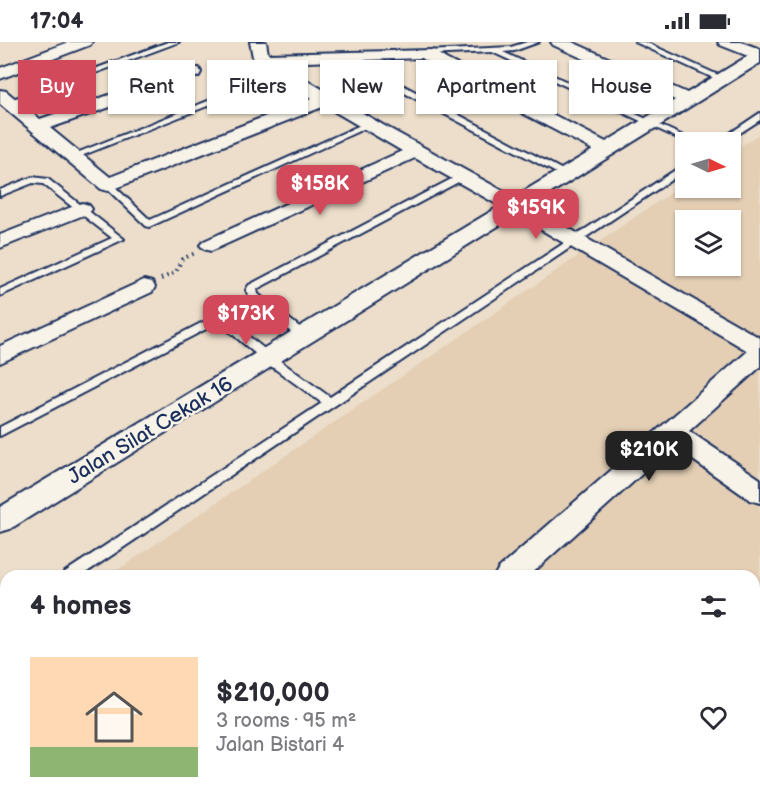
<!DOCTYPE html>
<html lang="en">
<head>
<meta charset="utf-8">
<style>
  body { margin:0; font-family:"Balsamiq Sans",sans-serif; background:#f2f2f3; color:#2b2b33; height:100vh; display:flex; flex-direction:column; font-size:22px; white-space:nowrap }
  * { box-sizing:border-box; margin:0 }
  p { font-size:20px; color:#7c7c81 }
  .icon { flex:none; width:33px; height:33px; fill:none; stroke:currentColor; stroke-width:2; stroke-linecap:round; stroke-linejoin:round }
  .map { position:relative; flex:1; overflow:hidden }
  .panel { position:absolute; left:0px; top:528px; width:760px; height:236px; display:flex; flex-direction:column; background:#fff; border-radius:18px 18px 0 0; box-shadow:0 2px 4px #0004 }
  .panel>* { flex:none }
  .top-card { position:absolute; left:18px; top:18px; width:724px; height:54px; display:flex; gap:12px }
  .needle { width:39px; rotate:95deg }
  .fabs { position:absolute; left:675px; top:90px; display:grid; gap:12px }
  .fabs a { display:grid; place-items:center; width:66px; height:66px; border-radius:0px; background:#fff; box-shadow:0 2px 4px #0004; font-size:30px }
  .price { position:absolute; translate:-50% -51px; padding:0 14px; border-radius:12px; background:#d1495b; color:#fff; font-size:20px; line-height:39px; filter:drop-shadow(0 2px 3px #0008) }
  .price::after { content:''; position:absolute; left:50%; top:36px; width:18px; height:14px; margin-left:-9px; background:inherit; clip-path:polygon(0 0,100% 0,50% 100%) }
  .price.active { background:#222; color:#fff }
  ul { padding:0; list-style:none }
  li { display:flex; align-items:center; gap:18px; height:150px; padding:0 30px }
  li+li { border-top:2px solid #e1e1e2 }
  li span { display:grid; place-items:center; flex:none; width:168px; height:120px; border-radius:0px; color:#555 }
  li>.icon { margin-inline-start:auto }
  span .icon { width:72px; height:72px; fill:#fffc; stroke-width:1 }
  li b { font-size:26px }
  h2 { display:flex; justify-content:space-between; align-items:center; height:72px; padding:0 30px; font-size:26px }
  .chip { padding:0 21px; border-radius:0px; background:#fff; box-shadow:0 2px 4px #0004; font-size:21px; line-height:54px }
  .chip.active { background:#d1495b; color:#fff }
  .status { display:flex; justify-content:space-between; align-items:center; height:42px; padding:0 30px; background:#fff; direction:ltr }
  .status svg { height:16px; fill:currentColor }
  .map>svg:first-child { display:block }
</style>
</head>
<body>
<div class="status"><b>17:04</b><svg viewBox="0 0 49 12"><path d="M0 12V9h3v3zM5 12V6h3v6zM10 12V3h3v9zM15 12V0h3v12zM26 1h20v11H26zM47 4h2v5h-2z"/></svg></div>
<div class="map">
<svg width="760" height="763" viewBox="0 0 760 763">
  <rect width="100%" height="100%" fill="#ecdeca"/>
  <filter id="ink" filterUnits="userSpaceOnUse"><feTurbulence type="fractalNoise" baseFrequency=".0167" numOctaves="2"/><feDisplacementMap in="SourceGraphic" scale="12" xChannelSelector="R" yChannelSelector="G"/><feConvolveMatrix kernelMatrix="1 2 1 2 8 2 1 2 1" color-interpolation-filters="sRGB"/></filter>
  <g filter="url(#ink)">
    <g fill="#e4cfb5" fill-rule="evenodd">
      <path d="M760,91V763H22L18,758H754V534H109L685,141L686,146H730L731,111ZM686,178H730V224H686Z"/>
      <polygon points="6,604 6,739 0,730 0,609"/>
    </g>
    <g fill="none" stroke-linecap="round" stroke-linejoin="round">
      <g stroke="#1b2f5e" stroke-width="4">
        <g id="service">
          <polygon points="168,0 179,0 12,62 5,60"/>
          <polygon points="527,0 539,0 514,9 503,10 696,100 686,100 492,10 426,13 422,11 426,9 511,5"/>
          <polygon points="635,0 645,0 727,37 720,39"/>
          <polygon points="338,12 344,12 572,133 567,136 564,135 338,16"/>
          <polygon points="281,30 288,32 76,116 73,117 69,114"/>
          <polygon points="760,71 760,78 726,100 717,100"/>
          <polygon points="365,81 372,83 149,185 146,184 103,143 108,140 111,141 150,178"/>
          <polygon points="686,121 686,128 81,534 63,534 65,530 322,361 264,319 224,285 218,284 210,285 0,394 0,385 203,280 218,277 232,281 272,313 330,355"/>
          <polygon points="461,132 466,135 464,137 257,247 258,252 307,291 308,294 307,297 299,297 249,254 246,248 249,243"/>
          <polygon points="32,135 48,137 124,197 0,254 0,247 112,196 43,142 33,141 0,154 0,148"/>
          <polygon points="6,571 6,585 0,587 0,573"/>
        </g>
      </g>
      <g stroke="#1b2f5e" stroke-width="4">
        <g id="minor">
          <polygon points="69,0 92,0 90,3 0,37 0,26"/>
          <path d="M250,0H266L268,12L432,8L446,17L606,100L675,58L553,3L551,0H572L687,51L748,14L720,3L718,0H741L760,7V21L530,164L760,296V325L689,389L760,437V461L750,458L673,404L529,534H494L499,526L748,309L516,173L10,487L0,490V465L500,164L415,116L211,209L204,207L200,203L204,199L402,109L325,64L108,149L101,147L0,62V48L6,49L40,77L187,26H199L201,30L199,34L50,86L110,135L312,56L254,20ZM422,16L434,25L593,108L514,155L383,83L278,21Z"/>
          <polygon points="82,161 89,163 92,167 89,171 0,206 0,193"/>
          <polygon points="144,238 152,240 155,245 152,250 0,321 0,304"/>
          <polygon points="236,758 274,758 272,763 234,763"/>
        </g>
      </g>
      <polyline stroke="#1b2f5e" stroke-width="4" stroke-dasharray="1.5 4.5" stroke-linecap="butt" points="161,237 176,230 182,217 195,211"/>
      <use href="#service" fill="#f7f3e8" fill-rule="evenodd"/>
      <use href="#minor" fill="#f7f3e8" fill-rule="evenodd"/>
    </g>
  </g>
  <g text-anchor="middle" stroke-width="5" stroke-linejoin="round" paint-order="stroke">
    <g font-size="21" fill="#1b2f5e" stroke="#f7f3e8">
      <text transform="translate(150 388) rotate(-31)" y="7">Jalan Silat Cekak 16</text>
    </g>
  </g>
</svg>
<div class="fabs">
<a><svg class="needle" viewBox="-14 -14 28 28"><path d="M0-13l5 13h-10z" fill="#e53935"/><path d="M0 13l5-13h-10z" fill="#7c7c81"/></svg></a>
<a><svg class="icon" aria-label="layers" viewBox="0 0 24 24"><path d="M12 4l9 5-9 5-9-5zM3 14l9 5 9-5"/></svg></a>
</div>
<b class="price" style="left:320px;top:174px">$158K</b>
<b class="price" style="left:536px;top:198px">$159K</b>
<b class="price" style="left:246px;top:304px">$173K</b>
<b class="price active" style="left:649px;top:440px">$210K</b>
<div class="top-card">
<a class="chip active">Buy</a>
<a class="chip">Rent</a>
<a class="chip">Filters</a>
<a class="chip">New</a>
<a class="chip">Apartment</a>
<a class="chip">House</a>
</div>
<section class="panel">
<h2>4 homes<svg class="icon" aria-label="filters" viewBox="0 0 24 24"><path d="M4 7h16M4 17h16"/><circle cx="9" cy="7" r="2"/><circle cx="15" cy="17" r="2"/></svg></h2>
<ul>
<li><span style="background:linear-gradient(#ffd9b3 75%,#8fb573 0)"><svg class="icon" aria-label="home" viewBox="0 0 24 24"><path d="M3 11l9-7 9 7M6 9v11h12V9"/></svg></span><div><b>$210,000</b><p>3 rooms · 95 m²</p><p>Jalan Bistari 4</p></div><svg class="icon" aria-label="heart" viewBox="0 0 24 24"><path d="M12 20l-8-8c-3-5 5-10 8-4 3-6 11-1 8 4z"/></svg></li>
</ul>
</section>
</div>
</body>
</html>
